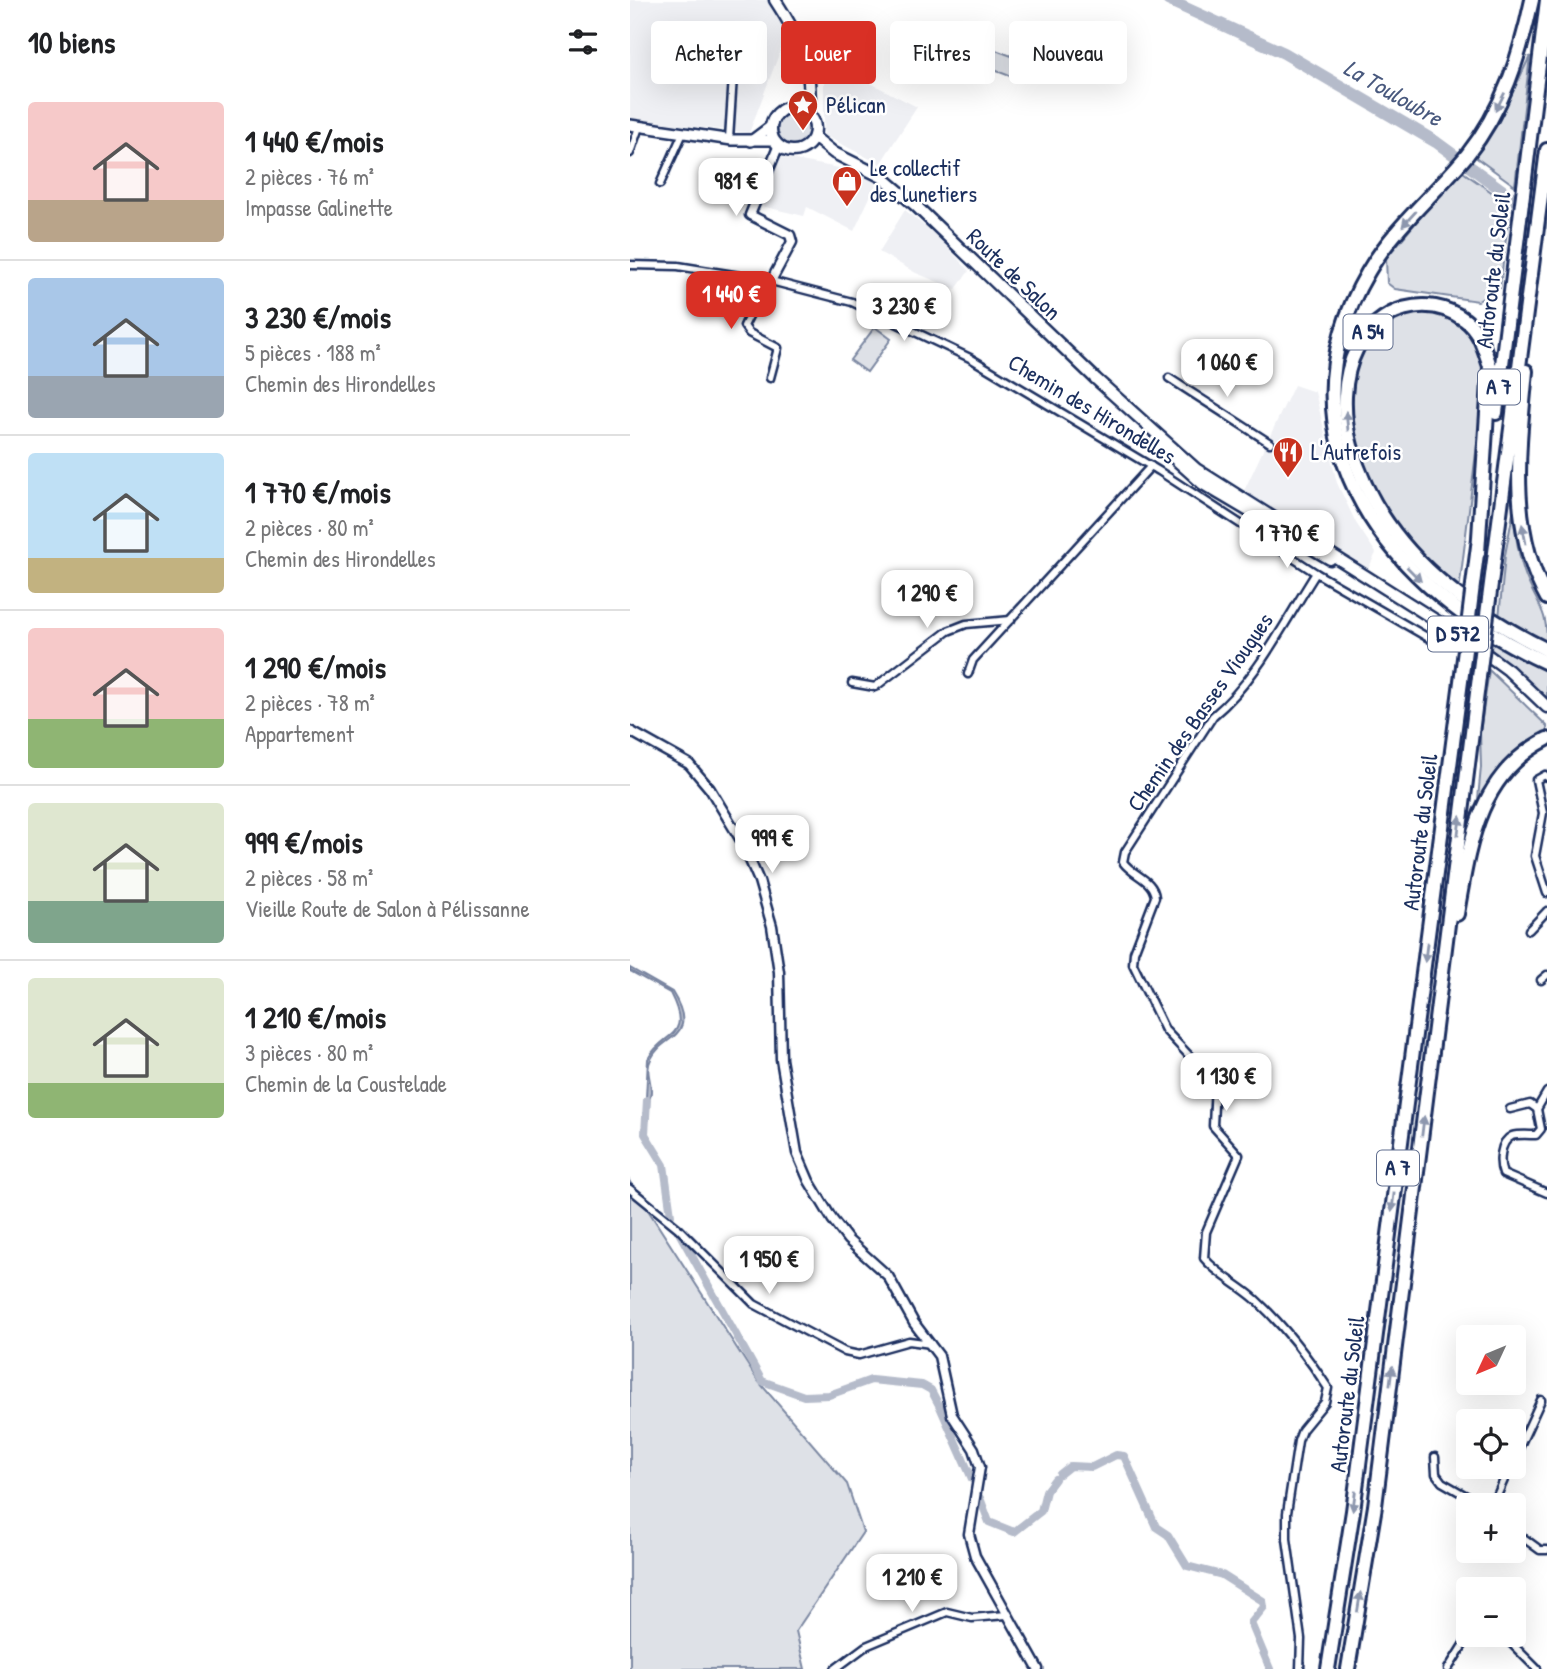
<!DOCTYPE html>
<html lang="fr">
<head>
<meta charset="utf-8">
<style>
  body { margin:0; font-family:"Patrick Hand",sans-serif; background:#f6f6f6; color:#202124; height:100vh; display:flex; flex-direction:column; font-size:26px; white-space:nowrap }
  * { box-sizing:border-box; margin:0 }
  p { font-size:23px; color:#757577 }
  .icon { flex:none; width:38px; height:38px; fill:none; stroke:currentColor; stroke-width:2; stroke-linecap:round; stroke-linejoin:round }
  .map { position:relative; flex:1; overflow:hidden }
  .details { display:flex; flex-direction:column; background:#fff; width:630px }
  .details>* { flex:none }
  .guide { position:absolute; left:21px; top:21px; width:665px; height:63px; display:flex; gap:14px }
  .needle { width:46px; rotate:226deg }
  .controls { position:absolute; left:826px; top:1325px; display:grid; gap:14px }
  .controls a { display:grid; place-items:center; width:70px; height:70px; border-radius:7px; background:#fff; box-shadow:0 7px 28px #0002; font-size:35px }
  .price { position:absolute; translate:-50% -60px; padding:0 16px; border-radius:14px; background:#fff; color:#222; font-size:23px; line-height:46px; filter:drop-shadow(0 2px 4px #0008) }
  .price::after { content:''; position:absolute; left:50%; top:42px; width:21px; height:16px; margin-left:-10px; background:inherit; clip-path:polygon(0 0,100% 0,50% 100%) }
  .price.selected { background:#d93025; color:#fff }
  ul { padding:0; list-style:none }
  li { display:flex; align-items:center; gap:21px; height:175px; padding:0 28px }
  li+li { border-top:2px solid #e0e0e0 }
  li span { display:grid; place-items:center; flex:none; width:196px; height:140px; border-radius:7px; color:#555 }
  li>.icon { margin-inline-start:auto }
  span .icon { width:84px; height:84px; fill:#fffc; stroke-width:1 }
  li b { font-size:30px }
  h2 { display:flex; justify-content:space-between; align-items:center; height:84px; padding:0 28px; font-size:30px }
  .tag { padding:0 24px; border-radius:7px; background:#fff; box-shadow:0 7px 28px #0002; font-size:24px; line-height:63px }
  .tag.selected { background:#d93025; color:#fff }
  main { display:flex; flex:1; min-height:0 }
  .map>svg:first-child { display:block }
</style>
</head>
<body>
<main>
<section class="details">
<h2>10 biens<svg class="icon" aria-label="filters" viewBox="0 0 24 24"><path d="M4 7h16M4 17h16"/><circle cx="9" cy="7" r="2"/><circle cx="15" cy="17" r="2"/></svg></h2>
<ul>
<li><span style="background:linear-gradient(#f6c9c9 70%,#b9a48a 0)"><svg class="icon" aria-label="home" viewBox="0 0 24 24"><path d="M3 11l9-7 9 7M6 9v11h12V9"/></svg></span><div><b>1 440 €/mois</b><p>2 pièces · 76 m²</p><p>Impasse Galinette</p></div></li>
<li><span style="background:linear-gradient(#a9c7e8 70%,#9aa5b1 0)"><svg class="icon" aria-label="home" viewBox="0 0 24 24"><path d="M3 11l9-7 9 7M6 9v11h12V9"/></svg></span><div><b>3 230 €/mois</b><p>5 pièces · 188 m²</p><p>Chemin des Hirondelles</p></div></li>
<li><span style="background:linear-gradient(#bfe0f5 75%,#c2b280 0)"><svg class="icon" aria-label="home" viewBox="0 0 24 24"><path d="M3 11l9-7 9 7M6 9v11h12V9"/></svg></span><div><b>1 770 €/mois</b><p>2 pièces · 80 m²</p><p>Chemin des Hirondelles</p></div></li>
<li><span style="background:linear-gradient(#f6c9c9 65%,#8fb573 0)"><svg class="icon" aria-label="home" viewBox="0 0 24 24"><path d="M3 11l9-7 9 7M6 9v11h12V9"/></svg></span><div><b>1 290 €/mois</b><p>2 pièces · 78 m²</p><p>Appartement</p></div></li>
<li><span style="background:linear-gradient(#dfe7d0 70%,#7fa58c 0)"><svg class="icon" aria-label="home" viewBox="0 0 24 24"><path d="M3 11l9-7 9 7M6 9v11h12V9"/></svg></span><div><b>999 €/mois</b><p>2 pièces · 58 m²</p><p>Vieille Route de Salon à Pélissanne</p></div></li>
<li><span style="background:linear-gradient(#dfe7d0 75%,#8fb573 0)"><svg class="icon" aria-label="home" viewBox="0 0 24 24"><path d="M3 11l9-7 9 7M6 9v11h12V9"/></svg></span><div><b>1 210 €/mois</b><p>3 pièces · 80 m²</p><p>Chemin de la Coustelade</p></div></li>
</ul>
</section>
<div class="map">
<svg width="917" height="1669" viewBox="0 0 917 1669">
  <rect width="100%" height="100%" fill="#fff"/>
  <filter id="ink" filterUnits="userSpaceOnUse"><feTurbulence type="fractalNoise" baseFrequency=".0143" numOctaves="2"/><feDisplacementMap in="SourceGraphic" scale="14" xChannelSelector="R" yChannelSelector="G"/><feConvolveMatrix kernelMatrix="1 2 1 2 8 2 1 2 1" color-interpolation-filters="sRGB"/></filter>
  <g filter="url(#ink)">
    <g fill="#eff0f4">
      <polygon points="0,0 138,0 157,33 119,133 0,119"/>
      <polygon points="194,59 287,107 250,164 194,135"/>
      <polygon points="149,157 230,172 248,180 224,231 177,207 174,216 127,205"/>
      <polygon points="275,210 309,238 339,271 326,289 286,273 249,252"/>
      <polygon points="664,385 685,392 707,483 726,523 746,553 738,569 612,495"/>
    </g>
    <g fill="#dee1e7" stroke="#7c88a2" stroke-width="2">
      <polygon points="363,49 400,63 393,81 356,67"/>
      <polygon points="900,56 885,186 844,156 869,121"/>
      <circle cx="163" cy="129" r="16"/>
      <polygon points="830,170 880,205 870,288 848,301 765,289 757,283 756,258"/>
      <path d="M786,312C829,311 851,339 855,379L829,591C807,571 784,551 766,526C721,468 685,335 786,312Z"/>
      <polygon points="245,327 261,339 237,372 220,360"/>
      <path d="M883,513C886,535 888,556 896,577C908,607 917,609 917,643L869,618L875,555Z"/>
      <polygon points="862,642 917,670 917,698 861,650"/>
      <path d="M859,670L917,726V732C874,756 862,784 841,826V816L848,799L851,767L850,732Z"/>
      <polygon points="0,1182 128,1381 217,1484 233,1532 166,1631 175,1669 0,1669"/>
    </g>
    <path fill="#b5bbca" stroke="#77839f" stroke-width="2" d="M0,968L42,992C71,1039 32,1034 21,1059C15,1070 21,1079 21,1091C21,1100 15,1108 15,1117L18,1059C33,1030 64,1040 40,993L0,971Z"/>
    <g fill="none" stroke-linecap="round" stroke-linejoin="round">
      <g stroke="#b5bbca" stroke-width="8">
        <polyline points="17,1100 15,1134 34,1165 41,1215"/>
        <polyline points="48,1231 132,1381 174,1396 199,1395 241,1380 292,1385 301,1390 310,1407 342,1479"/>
        <polyline points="430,1474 440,1466 462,1467 486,1455 494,1456 526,1527 538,1535 557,1566 592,1575 633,1601 634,1607 621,1623 640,1669"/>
        <polyline points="350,1498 359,1522 384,1532 411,1511 416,1491 425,1479"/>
      </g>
      <polyline stroke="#b5bbca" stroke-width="12" points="538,0 654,53 806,142 917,223"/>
      <g stroke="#1b2f5e" stroke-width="11">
        <g id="minor">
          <polyline points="84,71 103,76 99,139"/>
          <polyline points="0,153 9,127"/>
          <polyline points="30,184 53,133"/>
          <polyline points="0,265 48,266 141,281 222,302 340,358 529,471 686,573 802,640"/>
          <polyline points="136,282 114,326 119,333 148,348 140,378"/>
          <polyline points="539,378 640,443"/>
          <polyline points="338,674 343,660 521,466"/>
          <polyline points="222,683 245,687 318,631 336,624 381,620"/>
          <polyline points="917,777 915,775 906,780 913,813 905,856 917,893"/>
          <polyline points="899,930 917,911"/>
          <polyline points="911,980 917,975"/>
          <path d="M880,1109L900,1104L907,1109L911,1129L906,1135C899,1135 888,1134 882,1136C869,1142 869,1164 873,1174L917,1193"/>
          <polyline points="907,1109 917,1092"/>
          <polyline points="0,1189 48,1228 124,1304 215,1352 229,1355 279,1341 301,1344"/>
          <polyline points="805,1457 806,1474 812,1482 852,1505"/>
          <polyline points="884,1459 911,1400"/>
          <polyline points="863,1505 880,1466"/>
          <polyline points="884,1531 910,1550 917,1550"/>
          <polyline points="872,1634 907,1669"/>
          <polyline points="205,1669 236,1646 317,1612 342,1618 376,1615"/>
          <path d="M670,1669L671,1639L657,1539V1513L668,1441L672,1430L695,1402L698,1388C678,1357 652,1324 625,1299C608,1284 588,1275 574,1258L576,1232L609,1155L583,1126L585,1083L535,1030L503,964L504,952L525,897C523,879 503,876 493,862L495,852L583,716C627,680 655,621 686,573"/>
          <polyline points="818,1669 840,1634"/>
        </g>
      </g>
      <g stroke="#1b2f5e" stroke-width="13">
        <g id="tertiary">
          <polyline points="141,281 162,242 160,235 120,215 148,147"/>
          <polyline points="0,731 59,764 80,789 112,842 129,881 142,926 149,972 151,1059 167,1153 179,1181 202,1219 218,1240 258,1276 284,1323 309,1356 322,1415 344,1449 350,1467 339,1534 345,1556 408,1669"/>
        </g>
      </g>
      <g stroke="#1b2f5e" stroke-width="14">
        <g id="secondary">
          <polyline points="0,125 102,140 143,140"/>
          <polyline points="121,141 141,126"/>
        </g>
      </g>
      <g stroke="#1b2f5e" stroke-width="15">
        <g id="primary">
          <path d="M145,0C171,40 183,64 179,113"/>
          <circle cx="163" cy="129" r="22"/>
          <polyline points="184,137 204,153 252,177 285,205 466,379 566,469 837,640 878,670 917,707"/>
          <polyline points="525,441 573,484 700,559"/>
        </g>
      </g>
      <g stroke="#1b2f5e" stroke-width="18">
        <g id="motorway">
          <path d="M902,0C890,56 873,110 837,155C805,194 764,227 738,272C639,441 763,593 917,663"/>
          <path d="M896,371C889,447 878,529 917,598"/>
          <polyline points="866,413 917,0"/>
          <path d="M848,553L860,366C854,349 850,331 835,320C797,292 748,308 727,348C712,377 712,415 721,446C748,544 830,607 917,650"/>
          <polyline points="843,585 848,546"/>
          <polyline points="859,599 917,150"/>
          <path d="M827,914C839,845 848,774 917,739"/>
          <polyline points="698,1669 723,1511 833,666"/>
          <polyline points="718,1669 745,1506 849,677"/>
        </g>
      </g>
      <use href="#minor" stroke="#fff" stroke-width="6"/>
      <use href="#tertiary" stroke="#fff" stroke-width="8"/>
      <use href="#secondary" stroke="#fff" stroke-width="9"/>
      <use href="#primary" stroke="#fff" stroke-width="10"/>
      <use href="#motorway" stroke="#fff" stroke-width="12"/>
      <g stroke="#1b2f5e" stroke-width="18" stroke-linecap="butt">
        <g id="motorway-bridge">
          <polyline points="833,666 843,585"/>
          <polyline points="849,677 859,599"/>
        </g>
      </g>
      <use href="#motorway-bridge" stroke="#fff" stroke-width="12"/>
    </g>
    <defs><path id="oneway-solid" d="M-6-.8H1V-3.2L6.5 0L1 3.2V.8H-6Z" transform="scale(1.75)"/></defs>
    <g fill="#8d97ae">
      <use href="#oneway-solid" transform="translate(870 102) rotate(117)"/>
      <use href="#oneway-solid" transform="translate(779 219) rotate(132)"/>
      <use href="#oneway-solid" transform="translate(717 421) rotate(-96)"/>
      <use href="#oneway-solid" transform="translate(894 534) rotate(-101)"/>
      <use href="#oneway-solid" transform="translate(784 574) rotate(45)"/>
      <use href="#oneway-solid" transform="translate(829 826) rotate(-83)"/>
      <use href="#oneway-solid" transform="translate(796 952) rotate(97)"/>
      <use href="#oneway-solid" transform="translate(793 1126) rotate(-83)"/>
      <use href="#oneway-solid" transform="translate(763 1202) rotate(97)"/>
      <use href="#oneway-solid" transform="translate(761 1376) rotate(-83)"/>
      <use href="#oneway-solid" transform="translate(724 1501) rotate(98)"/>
      <use href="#oneway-solid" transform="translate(729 1602) rotate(-81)"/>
    </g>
  </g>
  <defs>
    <g id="sight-pin" transform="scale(1.575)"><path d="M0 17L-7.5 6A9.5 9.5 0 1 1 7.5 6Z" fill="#c8321e" stroke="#fff"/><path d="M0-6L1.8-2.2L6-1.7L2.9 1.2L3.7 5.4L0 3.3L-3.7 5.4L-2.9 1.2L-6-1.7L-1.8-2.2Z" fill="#fff"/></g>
    <g id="shop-pin" transform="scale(1.575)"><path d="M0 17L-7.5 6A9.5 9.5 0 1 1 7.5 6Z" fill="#c8321e" stroke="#fff"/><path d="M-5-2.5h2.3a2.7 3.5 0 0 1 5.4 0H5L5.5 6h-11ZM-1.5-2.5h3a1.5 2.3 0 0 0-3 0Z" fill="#fff"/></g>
    <g id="restaurant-pin" transform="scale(1.575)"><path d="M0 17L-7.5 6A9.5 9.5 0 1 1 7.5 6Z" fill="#c8321e" stroke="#fff"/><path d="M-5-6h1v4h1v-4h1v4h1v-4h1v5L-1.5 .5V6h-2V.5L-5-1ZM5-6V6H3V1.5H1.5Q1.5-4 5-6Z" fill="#fff"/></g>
  </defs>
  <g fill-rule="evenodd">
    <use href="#sight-pin" x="173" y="105"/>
    <use href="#shop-pin" x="217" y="181"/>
    <use href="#restaurant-pin" x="658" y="452"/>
  </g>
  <g text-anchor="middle" stroke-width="5" stroke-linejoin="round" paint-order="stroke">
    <g fill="#fff" stroke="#5f6d8e" stroke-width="2">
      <rect x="713.5" y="314.5" width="49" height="35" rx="5"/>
      <rect x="848" y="369.5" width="42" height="35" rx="5"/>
      <rect x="798" y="616.5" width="60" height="35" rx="5"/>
      <rect x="747" y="1150.5" width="42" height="35" rx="5"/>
    </g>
    <g font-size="21" font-weight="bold" fill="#1b2f5e">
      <text x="738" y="339">A 54</text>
      <text x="869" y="394">A 7</text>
      <text x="828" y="641">D 572</text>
      <text x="768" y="1175">A 7</text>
    </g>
    <g font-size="23" fill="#1b2f5e" stroke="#fff" text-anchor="start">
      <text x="196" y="113">Pélican</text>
      <text x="240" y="176">Le collectif<tspan x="240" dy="26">des lunetiers</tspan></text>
      <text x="681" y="460">L'Autrefois</text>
    </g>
    <g font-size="23" fill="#1b2f5e" stroke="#fff">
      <text transform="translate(863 270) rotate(-83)" y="8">Autoroute du Soleil</text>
      <text transform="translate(384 274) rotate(44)" y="8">Route de Salon</text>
      <text transform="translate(462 409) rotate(31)" y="8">Chemin des Hirondelles</text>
      <text transform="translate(570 712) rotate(-55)" y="8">Chemin des Basses Viougues</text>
      <text transform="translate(790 832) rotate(-83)" y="8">Autoroute du Soleil</text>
      <text transform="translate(717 1394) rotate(-83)" y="8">Autoroute du Soleil</text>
    </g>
    <g font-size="24" font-style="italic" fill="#49597e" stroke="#fff">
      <text transform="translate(763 93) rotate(30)" y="8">La Touloubre</text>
    </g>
  </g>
</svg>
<div class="controls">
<a><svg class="needle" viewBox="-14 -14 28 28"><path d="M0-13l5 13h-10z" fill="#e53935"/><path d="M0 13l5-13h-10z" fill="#757577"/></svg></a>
<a><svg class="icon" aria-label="locate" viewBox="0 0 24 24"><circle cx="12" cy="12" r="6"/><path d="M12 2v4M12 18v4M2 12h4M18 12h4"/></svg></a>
<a>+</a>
<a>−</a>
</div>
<b class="price" style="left:106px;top:218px">981 €</b>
<b class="price selected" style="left:101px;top:331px">1 440 €</b>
<b class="price" style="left:274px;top:343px">3 230 €</b>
<b class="price" style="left:597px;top:399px">1 060 €</b>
<b class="price" style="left:657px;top:570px">1 770 €</b>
<b class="price" style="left:297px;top:630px">1 290 €</b>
<b class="price" style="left:142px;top:875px">999 €</b>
<b class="price" style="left:596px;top:1113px">1 130 €</b>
<b class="price" style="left:139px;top:1296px">1 950 €</b>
<b class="price" style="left:282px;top:1614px">1 210 €</b>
<div class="guide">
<a class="tag">Acheter</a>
<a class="tag selected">Louer</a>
<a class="tag">Filtres</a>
<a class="tag">Nouveau</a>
</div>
</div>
</main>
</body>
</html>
